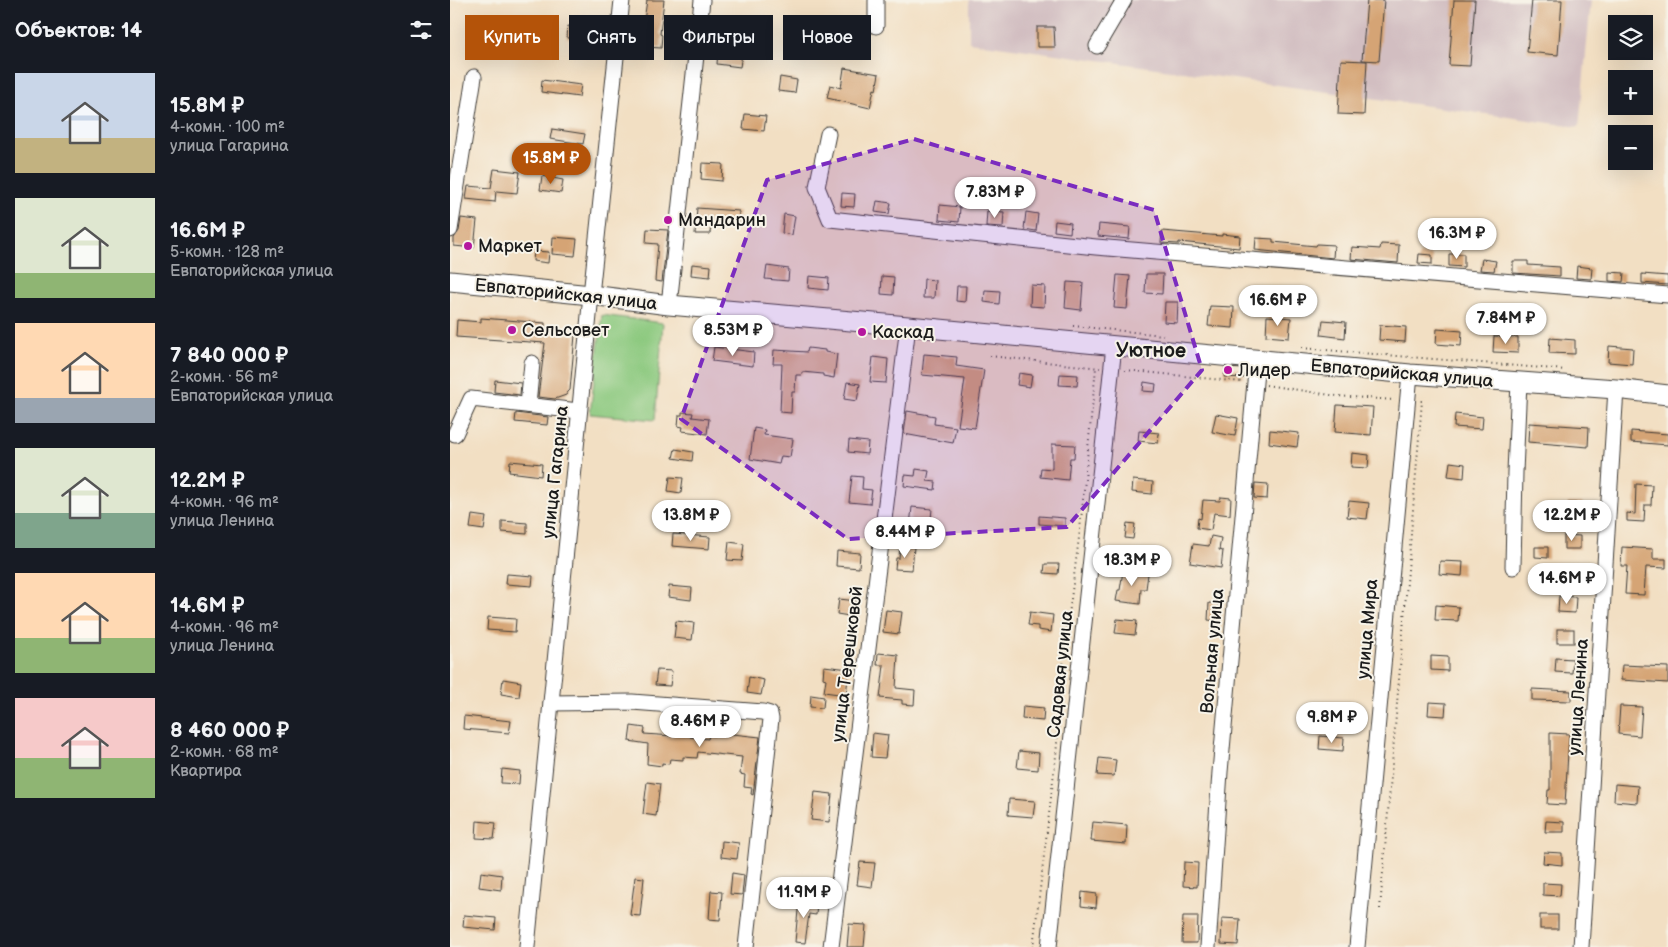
<!DOCTYPE html>
<html lang="ru">
<head>
<meta charset="utf-8">
<style>
  body { margin:0; font-family:"Balsamiq Sans",sans-serif; background:#242831; color:#f1f3f6; height:100vh; display:flex; flex-direction:column; font-size:19px; white-space:nowrap }
  * { box-sizing:border-box; margin:0 }
  p { font-size:16px; color:#9ea1a6 }
  .icon { flex:none; width:28px; height:28px; fill:none; stroke:currentColor; stroke-width:2; stroke-linecap:round; stroke-linejoin:round }
  .map { position:relative; flex:1; overflow:hidden }
  .drawer { display:flex; flex-direction:column; background:#171b24; width:450px }
  .drawer>* { flex:none }
  .banner { position:absolute; left:15px; top:15px; width:475px; height:45px; display:flex; gap:10px }
  .buttons { position:absolute; left:1158px; top:15px; display:grid; gap:10px }
  .buttons a { display:grid; place-items:center; width:45px; height:45px; border-radius:0px; background:#171b24; box-shadow:0 5px 20px #0002; font-size:25px }
  .price { position:absolute; translate:-50% -42px; padding:0 11px; border-radius:18px; background:#fff; color:#222; font-size:16px; line-height:32px; filter:drop-shadow(0 1px 2px #0008) }
  .price::after { content:''; position:absolute; left:50%; top:30px; width:15px; height:11px; margin-left:-8px; background:inherit; clip-path:polygon(0 0,100% 0,50% 100%) }
  .price.selected { background:#b45309; color:#fff }
  ul { padding:0; list-style:none }
  li { display:flex; align-items:center; gap:15px; height:125px; padding:0 15px }
  li span { display:grid; place-items:center; flex:none; width:140px; height:100px; border-radius:0px; color:#555 }
  li>.icon { margin-inline-start:auto }
  span .icon { width:60px; height:60px; fill:#fffc; stroke-width:1 }
  li b { font-size:21px }
  h2 { display:flex; justify-content:space-between; align-items:center; height:60px; padding:0 15px; font-size:21px }
  .chip { padding:0 18px; border-radius:0px; background:#171b24; box-shadow:0 5px 20px #0002; font-size:18px; line-height:45px }
  .chip.selected { background:#b45309; color:#fff }
  main { display:flex; flex:1; min-height:0 }
  .map>svg:first-child { display:block }
</style>
</head>
<body>
<main>
<section class="drawer">
<h2>Объектов: 14<svg class="icon" aria-label="filters" viewBox="0 0 24 24"><path d="M4 7h16M4 17h16"/><circle cx="9" cy="7" r="2"/><circle cx="15" cy="17" r="2"/></svg></h2>
<ul>
<li><span style="background:linear-gradient(#c9d6e8 65%,#c2b280 0)"><svg class="icon" aria-label="home" viewBox="0 0 24 24"><path d="M3 11l9-7 9 7M6 9v11h12V9"/></svg></span><div><b>15.8M ₽</b><p>4-комн. · 100 m²</p><p>улица Гагарина</p></div></li>
<li><span style="background:linear-gradient(#dfe7d0 75%,#8fb573 0)"><svg class="icon" aria-label="home" viewBox="0 0 24 24"><path d="M3 11l9-7 9 7M6 9v11h12V9"/></svg></span><div><b>16.6M ₽</b><p>5-комн. · 128 m²</p><p>Евпаторийская улица</p></div></li>
<li><span style="background:linear-gradient(#ffd9b3 75%,#9aa5b1 0)"><svg class="icon" aria-label="home" viewBox="0 0 24 24"><path d="M3 11l9-7 9 7M6 9v11h12V9"/></svg></span><div><b>7 840 000 ₽</b><p>2-комн. · 56 m²</p><p>Евпаторийская улица</p></div></li>
<li><span style="background:linear-gradient(#dfe7d0 65%,#7fa58c 0)"><svg class="icon" aria-label="home" viewBox="0 0 24 24"><path d="M3 11l9-7 9 7M6 9v11h12V9"/></svg></span><div><b>12.2M ₽</b><p>4-комн. · 96 m²</p><p>улица Ленина</p></div></li>
<li><span style="background:linear-gradient(#ffd9b3 65%,#8fb573 0)"><svg class="icon" aria-label="home" viewBox="0 0 24 24"><path d="M3 11l9-7 9 7M6 9v11h12V9"/></svg></span><div><b>14.6M ₽</b><p>4-комн. · 96 m²</p><p>улица Ленина</p></div></li>
<li><span style="background:linear-gradient(#f6c9c9 60%,#8fb573 0)"><svg class="icon" aria-label="home" viewBox="0 0 24 24"><path d="M3 11l9-7 9 7M6 9v11h12V9"/></svg></span><div><b>8 460 000 ₽</b><p>2-комн. · 68 m²</p><p>Квартира</p></div></li>
</ul>
</section>
<div class="map">
<svg width="1218" height="947" viewBox="0 0 1218 947">
  <rect width="100%" height="100%" fill="#f7f3e8"/>
  <filter id="ink" filterUnits="userSpaceOnUse"><feTurbulence type="fractalNoise" baseFrequency=".02" numOctaves="2"/><feDisplacementMap in="SourceGraphic" scale="10" xChannelSelector="R" yChannelSelector="G"/><feConvolveMatrix kernelMatrix="1 2 1 2 8 2 1 2 1" color-interpolation-filters="sRGB"/></filter>
  <filter id="wash" filterUnits="userSpaceOnUse"><feTurbulence type="fractalNoise" baseFrequency=".0096" numOctaves="4" result="noise"/><feDisplacementMap in="SourceGraphic" scale="20" xChannelSelector="R" yChannelSelector="G"/><feGaussianBlur stdDeviation="1.12" result="paint"/><feColorMatrix in="noise" values="0 0 0 0 0 0 0 0 0 0 0 0 0 0 0 0 0 1.4 0 .05"/><feComposite in="paint" operator="in"/></filter>
  <g filter="url(#wash)">
    <rect width="100%" height="100%" fill="#f2dfc3"/>
    <polygon fill="#d2bec1" points="519,0 1141,0 1129,127 519,42"/>
    <polygon fill="#8cc97f" stroke="#54724e" points="152,315 213,323 205,420 140,414"/>
    <g id="blocks">
      <g fill="#d5a474">
        <polygon points="197,0 214,0 210,34 212,35 211,48 196,47 198,22 194,21"/>
        <polygon points="917,0 934,0 929,61 912,60"/>
        <polygon points="1004,0 1025,0 1020,66 999,65"/>
        <polygon points="1082,0 1112,0 1108,55 1077,52"/>
        <polygon points="118,26 138,28 137,39 117,38"/>
        <polygon points="587,27 604,27 605,47 587,47"/>
        <polygon points="268,51 292,54 290,67 267,64"/>
        <polygon points="891,60 917,61 914,115 888,114"/>
        <polygon points="394,68 429,74 426,90 424,89 420,108 377,98 380,85 391,88"/>
        <polygon points="330,77 347,80 345,93 328,91"/>
        <polygon points="92,80 131,85 129,97 91,92"/>
        <polygon points="295,114 316,116 314,131 293,129"/>
        <polygon points="102,129 135,134 133,144 100,139"/>
        <polygon points="252,163 273,164 272,181 251,179"/>
        <polygon points="44,169 70,172 67,193 46,191 45,202 16,199 18,186 41,188"/>
        <polygon points="92,176 113,180 111,193 90,190"/>
        <polygon points="392,193 405,194 404,207 391,206"/>
        <polygon points="427,201 441,203 439,214 425,212"/>
        <polygon points="490,205 510,207 509,222 489,220"/>
        <polygon points="247,208 289,211 288,226 261,223 260,234 245,234"/>
        <polygon points="537,211 554,212 553,227 536,226"/>
        <polygon points="576,212 588,214 586,231 574,229"/>
        <polygon points="334,214 345,216 342,235 332,233"/>
        <polygon points="11,218 27,220 24,248 4,246 4,238 9,231"/>
        <polygon points="605,221 621,223 620,233 604,231"/>
        <polygon points="649,224 680,227 679,239 648,236"/>
        <polygon points="197,229 218,230 212,282 205,281 208,244 196,243"/>
        <polygon points="712,231 772,236 772,234 790,236 789,248 729,242 729,244 711,243"/>
        <polygon points="103,237 127,239 125,256 102,254"/>
        <polygon points="806,238 823,239 823,242 866,246 867,244 884,245 883,258 805,250"/>
        <polygon points="931,244 949,245 948,263 901,259 902,247 930,249"/>
        <polygon points="84,251 99,252 98,263 83,261"/>
        <polygon points="969,254 982,255 982,264 968,263"/>
        <polygon points="999,254 1014,254 1014,267 999,266"/>
        <polygon points="1032,259 1046,261 1044,271 1030,270"/>
        <polygon points="1063,261 1078,261 1078,265 1110,267 1110,276 1063,273"/>
        <polygon points="242,264 261,266 260,277 241,275"/>
        <polygon points="317,266 339,269 338,281 315,279"/>
        <polygon points="1127,266 1142,268 1141,279 1126,278"/>
        <polygon points="1159,272 1174,273 1173,282 1159,281"/>
        <polygon points="696,274 713,274 712,294 695,293"/>
        <polygon points="1192,274 1218,276 1218,285 1192,283"/>
        <polygon points="667,275 680,276 677,309 664,308"/>
        <polygon points="359,276 379,278 378,290 358,288"/>
        <polygon points="432,276 444,277 443,295 431,294"/>
        <polygon points="474,279 485,280 484,298 473,298"/>
        <polygon points="617,282 633,283 631,310 615,308"/>
        <polygon points="581,285 595,286 594,307 580,306"/>
        <polygon points="507,286 516,286 515,302 506,301"/>
        <polygon points="535,290 550,291 549,304 534,302"/>
        <polygon points="715,302 728,302 727,323 714,322"/>
        <polygon points="760,306 784,307 783,328 758,326"/>
        <polygon points="817,316 841,318 839,338 816,336"/>
        <polygon points="31,318 95,323 95,332 125,335 120,390 118,392 116,395 105,399 88,397 95,343 6,337 7,320 31,322"/>
        <polygon points="873,320 896,322 895,338 871,335"/>
        <polygon points="930,325 956,327 955,342 929,340"/>
        <polygon points="987,329 1012,331 1011,346 986,344"/>
        <polygon points="1044,336 1068,337 1068,353 1043,352"/>
        <polygon points="1100,338 1125,340 1125,354 1099,353"/>
        <polygon points="1159,346 1183,348 1182,364 1158,362"/>
        <polygon points="264,347 304,352 303,366 262,361"/>
        <polygon points="358,348 375,350 375,352 387,354 384,378 373,376 373,374 352,372 352,375 346,375 345,392 342,392 341,413 330,412 332,364 323,364 324,350 357,352"/>
        <polygon points="474,354 507,357 506,366 534,370 525,428 508,426 515,379 472,375"/>
        <polygon points="423,357 438,359 436,383 420,382"/>
        <polygon points="775,368 794,369 794,378 774,377"/>
        <polygon points="569,373 582,375 580,387 567,385"/>
        <polygon points="610,374 628,375 627,386 609,385"/>
        <polygon points="45,380 71,383 70,395 44,392"/>
        <polygon points="397,382 410,384 407,401 394,399"/>
        <polygon points="694,382 706,384 705,392 693,391"/>
        <polygon points="887,405 923,407 921,435 885,432"/>
        <polygon points="457,411 485,416 484,424 506,427 503,443 454,434"/>
        <polygon points="232,412 243,413 242,417 259,419 257,434 232,431 233,427 228,426 229,415 232,415"/>
        <polygon points="66,413 98,417 97,425 65,422"/>
        <polygon points="766,414 788,418 785,436 762,432"/>
        <polygon points="1005,414 1033,417 1032,429 1004,427"/>
        <polygon points="1079,423 1139,427 1138,447 1078,442"/>
        <polygon points="304,428 315,430 314,435 343,439 340,457 331,456 329,464 300,459"/>
        <polygon points="820,430 849,433 847,447 819,443"/>
        <polygon points="689,431 709,433 708,443 688,441"/>
        <polygon points="1181,431 1218,434 1218,445 1181,442"/>
        <polygon points="399,440 418,442 417,454 398,452"/>
        <polygon points="602,444 625,445 624,458 620,458 618,480 590,477 591,468 602,469"/>
        <polygon points="225,449 243,452 242,461 223,458"/>
        <polygon points="902,453 919,455 918,468 901,467"/>
        <polygon points="60,461 92,464 91,476 59,472"/>
        <polygon points="1000,462 1015,464 1014,478 998,476"/>
        <polygon points="466,469 479,471 477,481 486,482 485,490 454,486 455,475 465,476"/>
        <polygon points="402,476 413,477 412,489 422,490 420,504 399,502"/>
        <polygon points="220,477 233,478 231,493 218,491"/>
        <polygon points="683,480 703,482 702,494 682,492"/>
        <polygon points="805,483 818,484 817,499 804,498"/>
        <polygon points="1186,484 1202,485 1201,505 1195,505 1194,522 1177,521 1177,513 1185,514"/>
        <polygon points="771,497 781,498 780,515 764,513 761,530 747,528 748,518 751,519 753,500 770,501"/>
        <polygon points="899,501 919,503 917,519 897,517"/>
        <polygon points="1118,503 1133,503 1132,518 1117,518"/>
        <polygon points="462,507 482,509 480,528 460,526"/>
        <polygon points="22,515 36,517 34,530 20,528"/>
        <polygon points="589,516 615,518 615,526 589,524"/>
        <polygon points="52,521 77,523 77,534 52,532"/>
        <polygon points="677,523 685,524 683,539 675,538"/>
        <polygon points="223,534 260,537 259,549 222,546"/>
        <polygon points="1114,535 1130,536 1130,549 1114,549"/>
        <polygon points="761,536 771,538 769,550 773,551 771,568 740,563 743,544 759,546"/>
        <polygon points="279,542 294,544 292,561 277,560"/>
        <polygon points="450,546 464,547 462,570 445,569 446,558 449,558"/>
        <polygon points="1085,547 1098,547 1098,558 1085,557"/>
        <polygon points="1172,547 1203,549 1203,559 1216,559 1216,568 1196,567 1194,595 1175,594 1177,566 1171,566"/>
        <polygon points="387,551 410,553 409,568 386,566"/>
        <polygon points="990,561 1013,562 1012,576 989,574"/>
        <polygon points="595,564 609,564 608,574 594,573"/>
        <polygon points="1112,566 1128,566 1128,580 1111,580"/>
        <polygon points="673,571 698,574 696,589 691,589 690,604 666,601 668,590 670,590"/>
        <polygon points="57,574 83,576 82,586 56,584"/>
        <polygon points="219,586 242,588 241,600 218,597"/>
        <polygon points="1109,596 1126,597 1125,613 1108,612"/>
        <polygon points="389,599 407,601 405,617 387,614"/>
        <polygon points="759,603 769,603 768,621 758,620"/>
        <polygon points="986,605 1009,607 1008,621 985,620"/>
        <polygon points="436,610 452,612 449,634 433,632"/>
        <polygon points="580,612 603,615 601,632 588,630 588,626 578,625"/>
        <polygon points="38,617 66,619 65,632 37,630"/>
        <polygon points="667,619 687,621 685,635 665,633"/>
        <polygon points="226,621 244,623 242,640 224,638"/>
        <rect x="1107" y="629" width="17" height="14"/>
        <polygon points="428,653 448,655 446,688 465,690 464,705 452,704 452,700 430,698 434,665 427,665"/>
        <polygon points="981,656 998,657 998,671 981,670"/>
        <polygon points="1106,658 1123,659 1122,673 1105,672"/>
        <polygon points="1172,665 1218,667 1218,683 1171,680"/>
        <polygon points="374,666 399,669 396,695 374,692 376,679 373,678"/>
        <polygon points="207,670 222,671 220,686 205,685"/>
        <polygon points="299,677 314,680 311,695 297,693"/>
        <polygon points="53,679 71,682 69,697 51,694"/>
        <polygon points="1082,689 1121,691 1121,701 1082,700"/>
        <polygon points="361,695 374,697 373,708 360,707"/>
        <polygon points="979,702 996,703 995,716 978,715"/>
        <polygon points="573,706 594,708 593,721 572,719"/>
        <polygon points="1170,706 1192,707 1190,736 1168,734"/>
        <polygon points="14,716 61,721 59,733 13,729"/>
        <polygon points="225,725 241,726 240,737 258,739 259,735 264,736 264,732 310,737 303,795 301,794 302,788 294,787 295,775 290,774 292,757 248,752 247,758 233,757 233,760 220,759 219,764 212,763 212,766 197,764 198,744 179,741 181,726 195,728 194,734 223,736"/>
        <polygon points="423,733 438,735 435,758 421,757"/>
        <polygon points="1100,733 1119,734 1115,805 1097,804 1098,790 1100,790"/>
        <polygon points="870,736 894,738 893,751 869,749"/>
        <polygon points="569,751 589,753 588,770 567,768"/>
        <polygon points="649,758 666,760 664,776 647,775"/>
        <polygon points="52,769 70,771 69,784 51,783"/>
        <polygon points="197,782 210,784 206,816 193,814"/>
        <polygon points="1165,784 1188,786 1187,803 1164,801"/>
        <polygon points="365,792 382,794 379,822 361,820"/>
        <polygon points="559,799 585,801 583,817 558,815"/>
        <polygon points="27,821 46,823 44,839 26,838"/>
        <polygon points="1096,821 1114,822 1114,832 1095,832"/>
        <polygon points="643,822 677,825 676,844 641,841"/>
        <polygon points="272,841 289,843 287,859 271,857"/>
        <polygon points="1094,852 1112,853 1112,865 1093,863"/>
        <polygon points="410,862 425,863 422,887 407,885"/>
        <polygon points="734,862 748,863 747,887 733,886"/>
        <polygon points="31,872 52,875 51,890 29,887"/>
        <polygon points="282,873 294,875 292,895 280,894"/>
        <polygon points="185,877 194,878 190,916 180,915"/>
        <polygon points="1093,883 1111,884 1110,896 1093,895"/>
        <polygon points="261,891 272,892 270,920 259,919"/>
        <polygon points="632,892 647,894 646,908 631,906"/>
        <polygon points="349,900 367,903 366,915 359,914 355,943 345,942"/>
        <polygon points="14,915 46,918 45,930 13,927"/>
        <rect x="1090" y="915" width="18" height="14"/>
        <polygon points="733,916 748,916 747,943 732,943"/>
        <polygon points="772,918 790,919 788,945 771,944"/>
        <polygon points="399,924 416,925 414,947 397,947"/>
      </g>
    </g>
  </g>
  <g filter="url(#ink)">
    <use href="#blocks" fill-opacity="0" stroke="#3c3935" stroke-width="1"/>
    <g fill="none" stroke-linecap="round" stroke-linejoin="round">
      <g stroke="#3c3935" stroke-width="17">
        <g id="minor">
          <polyline points="426,26 426,0"/>
          <polyline points="647,46 674,0"/>
          <polyline points="378,134 367,187 380,219 646,247 1218,295"/>
          <polyline points="0,230 24,77"/>
          <polyline points="219,305 252,0"/>
          <polyline points="78,405 82,363"/>
          <polyline points="5,434 21,399 129,411"/>
          <polyline points="1063,567 1065,472 1069,382"/>
          <polyline points="101,703 182,702 313,712 320,714 321,719 296,947"/>
          <polyline points="77,947 141,295 172,0"/>
          <polyline points="381,947 458,326"/>
          <polyline points="599,947 664,346"/>
          <polyline points="758,947 770,772 807,360"/>
          <polyline points="907,947 960,374"/>
          <polyline points="1131,947 1166,389"/>
        </g>
      </g>
      <g stroke="#3c3935" stroke-width="21">
        <polyline id="major" points="0,281 141,295 219,305 458,326 960,374 1166,389 1218,395"/>
      </g>
      <g stroke="#3c3935" stroke-width="2" stroke-dasharray="1 4" stroke-linecap="butt">
        <polyline points="623,326 713,335"/>
        <polyline points="852,348 1116,370"/>
        <polyline points="540,356 650,368"/>
        <polyline points="675,370 792,382"/>
        <polyline points="816,385 887,396 945,400"/>
        <polyline points="930,909 972,401 970,401"/>
        <polyline points="583,947 606,756 614,653 630,530 646,368"/>
      </g>
      <use href="#minor" stroke="#fff" stroke-width="15"/>
      <use href="#major" stroke="#fff" stroke-width="19"/>
    </g>
  </g>
  <path fill="#7b2cbf" fill-opacity="0.2" stroke="#7b2cbf" stroke-width="4" stroke-dasharray="10 6" stroke-linejoin="round" d="M464,139L704,210L752,370L617,527L398,539L231,419L317,180Z"/>
  <g fill="#b5179e" stroke="#f7f3e8" stroke-width="2">
    <circle cx="218" cy="220" r="5"/>
    <circle cx="18" cy="246" r="5"/>
    <circle cx="62" cy="330" r="5"/>
    <circle cx="412" cy="332" r="5"/>
    <circle cx="778" cy="370" r="5"/>
  </g>
  <g text-anchor="middle" stroke-width="4" stroke-linejoin="round" paint-order="stroke">
    <g font-size="18" fill="#1c1c1c" stroke="#f7f3e8" text-anchor="start">
      <text x="228" y="226">Мандарин</text>
      <text x="28" y="252">Маркет</text>
      <text x="72" y="336">Сельсовет</text>
      <text x="422" y="338">Каскад</text>
      <text x="788" y="376">Лидер</text>
    </g>
    <g font-size="18" fill="#1c1c1c" stroke="#f7f3e8">
      <text transform="translate(116 294) rotate(6)" y="6">Евпаторийская улица</text>
      <text transform="translate(952 373) rotate(5)" y="6">Евпаторийская улица</text>
      <text transform="translate(105 472) rotate(-84)" y="6">улица Гагарина</text>
      <text transform="translate(917 629) rotate(-85)" y="6">улица Мира</text>
      <text transform="translate(762 651) rotate(-85)" y="6">Вольная улица</text>
      <text transform="translate(397 664) rotate(-83)" y="6">улица Терешковой</text>
      <text transform="translate(610 674) rotate(-84)" y="6">Садовая улица</text>
      <text transform="translate(1128 697) rotate(-86)" y="6">улица Ленина</text>
    </g>
    <g font-size="20" font-weight="bold" fill="#1c1c1c" stroke="#f7f3e8">
      <text x="701" y="357">Уютное</text>
    </g>
  </g>
</svg>
<div class="buttons">
<a><svg class="icon" aria-label="layers" viewBox="0 0 24 24"><path d="M12 4l9 5-9 5-9-5zM3 14l9 5 9-5"/></svg></a>
<a>+</a>
<a>−</a>
</div>
<b class="price selected" style="left:101px;top:185px">15.8M ₽</b>
<b class="price" style="left:545px;top:219px">7.83M ₽</b>
<b class="price" style="left:1007px;top:260px">16.3M ₽</b>
<b class="price" style="left:828px;top:327px">16.6M ₽</b>
<b class="price" style="left:1056px;top:345px">7.84M ₽</b>
<b class="price" style="left:283px;top:357px">8.53M ₽</b>
<b class="price" style="left:241px;top:542px">13.8M ₽</b>
<b class="price" style="left:1122px;top:542px">12.2M ₽</b>
<b class="price" style="left:455px;top:559px">8.44M ₽</b>
<b class="price" style="left:682px;top:587px">18.3M ₽</b>
<b class="price" style="left:1117px;top:605px">14.6M ₽</b>
<b class="price" style="left:882px;top:744px">9.8M ₽</b>
<b class="price" style="left:250px;top:748px">8.46M ₽</b>
<b class="price" style="left:354px;top:919px">11.9M ₽</b>
<div class="banner">
<a class="chip selected">Купить</a>
<a class="chip">Снять</a>
<a class="chip">Фильтры</a>
<a class="chip">Новое</a>
</div>
</div>
</main>
</body>
</html>
